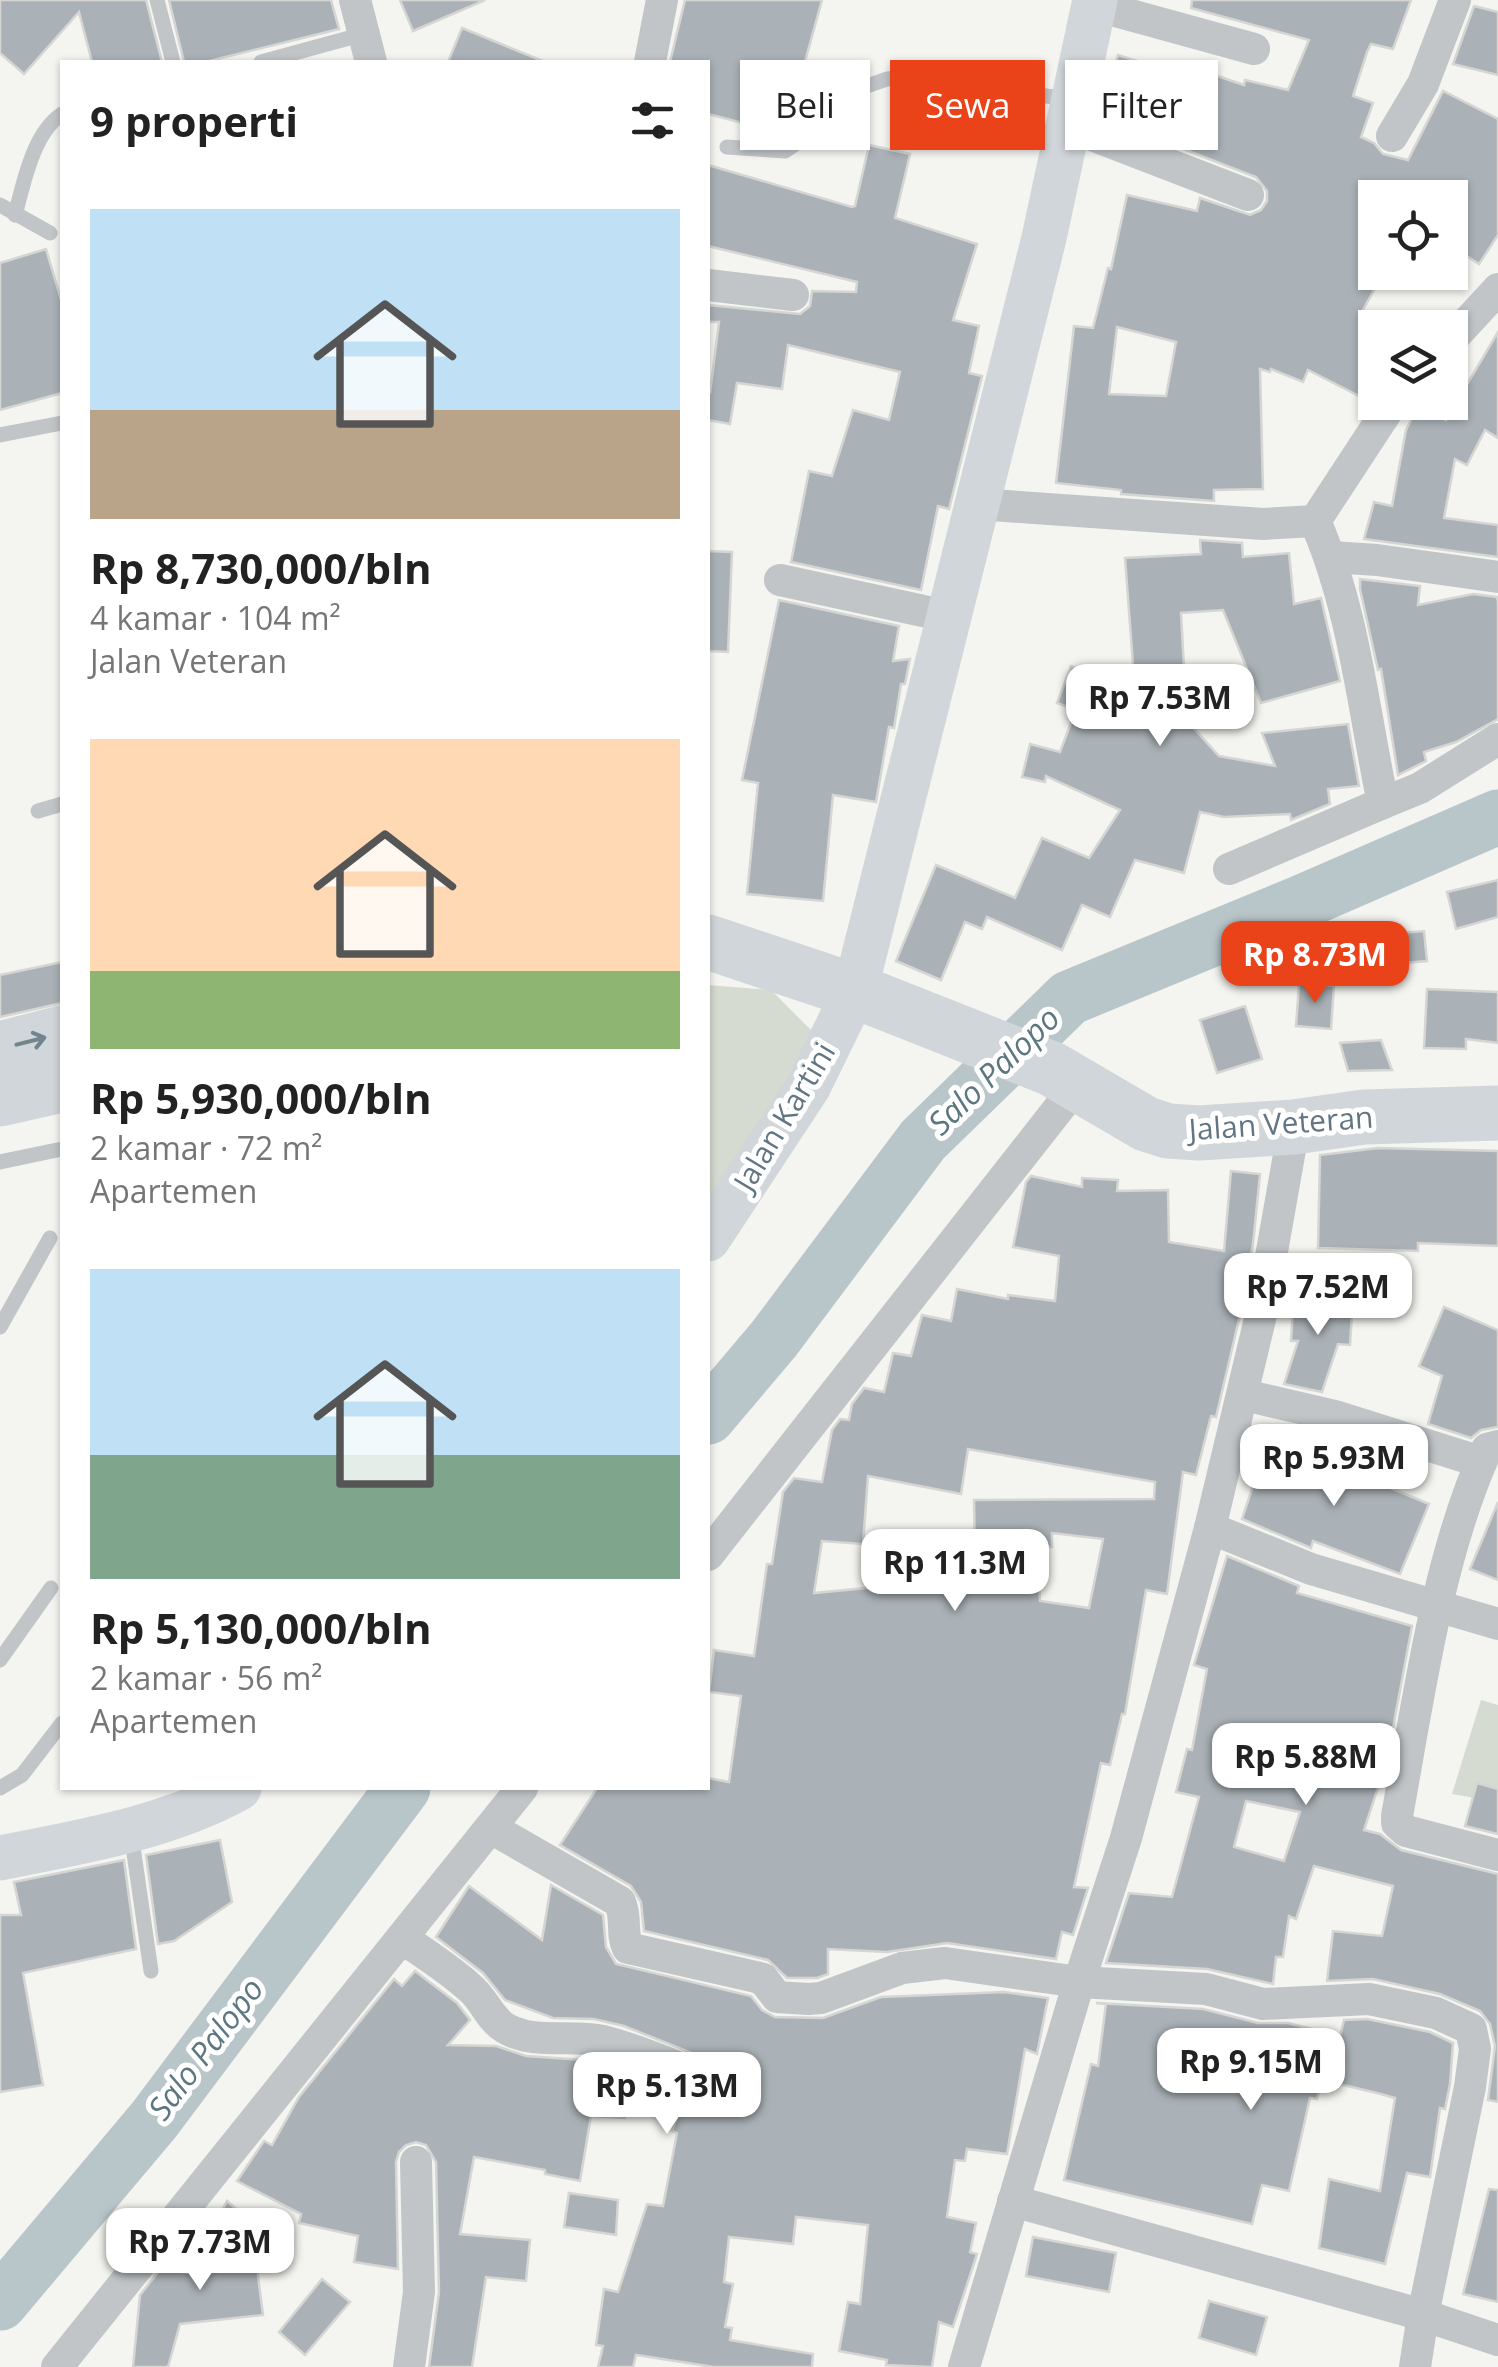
<!DOCTYPE html>
<html lang="id">
<head>
<meta charset="utf-8">
<style>
  body { margin:0; font-family:"Open Sans",sans-serif; background:#f2f2f2; color:#222; height:100vh; display:flex; flex-direction:column; font-size:38px; white-space:nowrap }
  * { box-sizing:border-box; margin:0 }
  p { font-size:32px; color:#767676 }
  .icon { flex:none; width:55px; height:55px; fill:none; stroke:currentColor; stroke-width:2; stroke-linecap:round; stroke-linejoin:round }
  .map { position:relative; flex:1; overflow:hidden }
  .side { position:absolute; left:60px; top:60px; width:650px; height:1730px; display:flex; flex-direction:column; background:#fff; border-radius:0px; box-shadow:0 2px 8px #0004 }
  .side>* { flex:none }
  .top-card { position:absolute; left:740px; top:60px; width:608px; height:90px; display:flex; gap:20px }
  .controls { position:absolute; left:1358px; top:180px; display:grid; gap:20px }
  .controls a { display:grid; place-items:center; width:110px; height:110px; border-radius:0px; background:#fff; box-shadow:0 2px 8px #0004; font-size:50px }
  .price { position:absolute; translate:-50% -85px; padding:0 22px; border-radius:20px; background:#fff; color:#222; font-size:32px; line-height:65px; filter:drop-shadow(0 2px 5px #0008) }
  .price::after { content:''; position:absolute; left:50%; top:60px; width:30px; height:22px; margin-left:-15px; background:inherit; clip-path:polygon(0 0,100% 0,50% 100%) }
  .price.current { background:#ea431a; color:#fff }
  ul { padding:0; list-style:none }
  li { display:grid; align-content:center; gap:20px; height:530px; padding:0 30px }
  li span { display:grid; place-items:center; height:310px; border-radius:0px; color:#555 }
  li>.icon { margin-inline-start:auto }
  span .icon { width:180px; height:180px; fill:#fffc; stroke-width:1 }
  li b { font-size:42px }
  h2 { display:flex; justify-content:space-between; align-items:center; height:120px; padding:0 30px; font-size:42px }
  .pill { padding:0 35px; border-radius:0px; background:#fff; box-shadow:0 2px 8px #0004; font-size:35px; line-height:90px }
  .pill.current { background:#ea431a; color:#fff }
  .map>svg:first-child { display:block }
</style>
</head>
<body>
<div class="map">
<svg width="1498" height="2367" viewBox="0 0 1498 2367">
  <rect width="100%" height="100%" fill="#f4f4f0"/>
  <g fill="#d5dbd1">
    <polygon points="708,985 771,990 811,1030 801,1079 708,1211"/>
    <polygon points="1481,1700 1498,1705 1498,1802 1452,1794"/>
  </g>
  <g fill="none" stroke-linecap="round" stroke-linejoin="round">
    <g stroke="#b8c6ca" stroke-width="55">
      <polyline points="708,1417 774,1339 923,1140 1069,998 1300,903 1498,817"/>
      <polyline points="0,2303 154,2120 403,1788"/>
    </g>
  </g>
  <g fill="#aab2b7" stroke="#d5d5d3" stroke-width="2.5" fill-rule="evenodd">
    <polygon points="0,0 146,0 162,62 92,62 79,12 24,74 0,53"/>
    <polygon points="169,0 331,0 339,29 205,62 184,62"/>
    <polygon points="400,0 485,0 413,31"/>
    <polygon points="685,0 822,0 785,134 708,114 708,62 670,62"/>
    <path d="M1192,0H1411L1393,49L1371,44L1367,52L1353,96L1373,103L1361,137L1374,143L1383,154L1408,160L1443,91L1498,119V235L1479,264L1450,245V198H1375V272H1384L1363,310L1375,316V380L1365,399L1308,370L1303,382L1271,369L1270,372L1260,369L1263,489L1214,490V501L1121,494V490L1056,483L1074,326L1093,328L1108,268L1111,269L1127,195L1197,211L1200,198L1250,215L1261,210L1267,201V191L1256,177L1139,132L1145,117L1103,103L1118,55L1173,72L1177,62L1244,85L1245,80L1288,90L1309,40L1191,8ZM1117,327L1176,342L1166,396L1109,394Z"/>
    <polygon points="1474,6 1498,12 1498,75 1453,64"/>
    <polygon points="462,28 545,62 448,62"/>
    <polygon points="869,145 910,154 895,218 977,244 953,320 979,326 969,373 982,376 949,509 938,506 921,590 791,562 809,471 832,476 853,410 889,420 900,372 788,345 782,389 737,383 730,424 708,420 708,393 710,393 719,322 708,322 708,305 800,314 810,306 812,291 856,292 857,282 708,246 708,165 852,207 855,206"/>
    <polygon points="46,249 62,303 62,393 0,410 0,263"/>
    <polygon points="1498,332 1498,438 1485,430 1467,465 1455,459 1444,518 1498,525 1498,557 1364,539 1374,502 1392,506 1406,430 1418,406 1446,420"/>
    <polygon points="1200,540 1242,543 1243,557 1289,553 1294,604 1321,598 1340,681 1261,703 1223,610 1181,613 1184,668 1213,685 1190,724 1219,756 1275,766 1262,733 1348,724 1359,786 1328,789 1330,804 1291,820 1290,814 1224,817 1200,812 1184,873 1135,860 1110,917 1082,905 1062,950 987,917 982,929 965,922 941,980 896,961 936,865 1015,898 1042,838 1089,858 1120,810 1046,776 1045,782 1022,777 1030,744 1060,752 1076,710 1057,703 1071,666 1135,691 1125,558 1201,554"/>
    <polygon points="708,551 732,552 728,652 708,651"/>
    <polygon points="1360,579 1420,586 1418,605 1473,594 1497,597 1498,602 1498,719 1456,742 1424,752 1426,761 1398,775 1381,669 1378,670 1360,589"/>
    <polygon points="779,600 899,626 893,661 910,659 905,684 901,684 894,728 889,727 876,802 833,795 823,901 747,894 758,783 742,780"/>
    <polygon points="1498,880 1498,917 1456,929 1447,892"/>
    <polygon points="1424,931 1427,961 1369,966 1366,936"/>
    <polygon points="62,962 62,1003 0,1017 0,975"/>
    <polygon points="1299,984 1334,986 1331,1029 1296,1026"/>
    <polygon points="1427,989 1498,992 1498,1043 1466,1039 1466,1049 1424,1048"/>
    <polygon points="1245,1006 1262,1059 1217,1073 1200,1020"/>
    <polygon points="1381,1040 1392,1070 1348,1071 1340,1043"/>
    <polygon points="1378,1148 1498,1151 1498,1246 1418,1243 1418,1251 1318,1248 1320,1155"/>
    <path d="M1231,1171L1260,1174L1253,1244L1240,1315L1216,1417L1211,1416L1196,1475L1183,1472L1167,1594L1146,1590L1125,1714H1122L1110,1765L1101,1763L1074,1887L1088,1888L1073,1935L1062,1932L1056,1959L947,1943L887,1952L828,1949V1974L817,1978H787L768,1960L644,1931L641,1902L631,1886L560,1845L597,1788H708V1778L729,1782L741,1696L709,1692L714,1650L754,1656L767,1564H772L783,1492L794,1478L822,1482L832,1430L840,1419L849,1420L852,1404L864,1388L884,1392L893,1353L911,1356L922,1315L951,1321L957,1289L1008,1299V1295L1055,1301L1059,1256L1013,1247L1026,1182L1031,1176L1082,1187V1178L1118,1180L1117,1191L1168,1190L1169,1242L1224,1251ZM968,1449L1155,1482L1154,1499L974,1500L975,1552L1010,1555V1574L814,1593L822,1541L863,1544L868,1476L961,1494ZM1052,1533L1103,1539L1089,1608L1040,1601L1037,1547H1052Z"/>
    <polygon points="1294,1294 1353,1298 1350,1345 1338,1344 1322,1392 1284,1384 1298,1341 1291,1341"/>
    <polygon points="1444,1307 1498,1330 1498,1427 1481,1430 1471,1438 1428,1424 1442,1376 1419,1366"/>
    <polygon points="1267,1444 1320,1462 1321,1459 1429,1504 1400,1574 1313,1541 1311,1548 1242,1519"/>
    <polygon points="1498,1502 1498,1580 1470,1569"/>
    <path d="M1227,1556L1299,1586L1297,1593L1412,1626L1387,1760L1364,1830L1380,1834L1401,1850L1498,1874V2102L1488,2100L1495,2046L1490,2024L1480,2011L1440,1994L1373,1979L1327,1981L1333,1931L1382,1936L1393,1886L1314,1866L1296,1919L1289,1916L1283,1957H1276L1273,1984L1207,1969L1106,1963L1129,1893L1172,1897L1199,1797L1176,1792L1187,1749L1192,1750L1207,1669L1194,1665ZM1246,1801L1300,1812L1284,1861L1234,1847Z"/>
    <polygon points="1477,1783 1498,1789 1498,1834 1465,1826"/>
    <polygon points="220,1840 232,1902 174,1941 158,1944 146,1855"/>
    <polygon points="124,1860 136,1949 23,1973 43,2085 0,2092 0,1915 21,1915 14,1882"/>
    <polygon points="551,1885 603,1915 606,1947 616,1964 751,1996 762,2010 775,2017 823,2018 881,1997 1004,1992 1048,1998 1037,2054 1025,2049 1007,2154 967,2149 965,2161 955,2160 947,2217 976,2223 970,2252 977,2254 953,2327 939,2322 932,2367 886,2365 887,2360 839,2351 848,2302 860,2304 868,2225 796,2217 793,2244 729,2237 724,2282 733,2284 725,2327 732,2328 730,2340 813,2354 812,2367 714,2367 636,2355 633,2367 598,2367 603,2346 596,2345 604,2289 618,2292 647,2204 663,2206 677,2133 672,2131 681,2104 626,2105 625,2118 591,2116 580,2181 545,2174 545,2170 474,2157 460,2234 530,2240 526,2281 486,2277 472,2367 429,2367 439,2292 436,2162 426,2145 416,2142 406,2145 399,2152 396,2162 398,2269 354,2262 358,2236 299,2223 301,2214 237,2181 264,2141 272,2145 299,2097 394,1979 402,1986 415,1971 457,2003 470,2020 448,2045 496,2046 526,2056 599,2061 716,2105 727,2107 737,2102 743,2094 744,2084 732,2069 624,2026 594,2019 553,2018 505,2000 483,1973 436,1937 469,1886 542,1940"/>
    <polygon points="1096,2003 1203,2009 1258,2023 1288,2023 1340,2036 1344,2020 1367,2019 1430,2032 1453,2043 1450,2084 1445,2109 1440,2108 1430,2177 1407,2173 1385,2264 1319,2248 1329,2179 1380,2191 1395,2098 1377,2093 1322,2080 1317,2099 1310,2098 1289,2191 1262,2185 1252,2224 1064,2180 1091,2064 1098,2066 1106,2004"/>
    <polygon points="1489,2189 1498,2190 1498,2302 1463,2294"/>
    <polygon points="569,2193 618,2200 616,2235 564,2227"/>
    <polygon points="227,2201 251,2221 263,2315 180,2324 168,2367 133,2367 140,2295 160,2270 191,2273 221,2269 215,2224"/>
    <polygon points="1033,2237 1116,2253 1109,2292 1026,2276"/>
    <polygon points="322,2279 350,2302 305,2355 279,2332"/>
    <polygon points="1209,2301 1267,2317 1256,2355 1199,2338"/>
  </g>
  <g fill="none" stroke-linecap="round" stroke-linejoin="round">
    <g stroke="#c1c5c8" stroke-width="15">
      <polyline points="157,0 173,62"/>
      <polyline points="261,62 364,34"/>
      <polyline points="727,147 785,151 813,132 864,87 887,79 911,77 1068,99"/>
      <polyline points="0,205 50,233"/>
      <path d="M15,215C24,182 33,133 62,114"/>
      <polyline points="0,435 62,423"/>
      <polyline points="38,811 62,804"/>
      <polyline points="0,1162 62,1149"/>
      <polyline points="0,1327 50,1238"/>
      <polyline points="0,1660 51,1588"/>
      <polyline points="0,1788 22,1775 62,1723"/>
      <polyline points="131,1833 151,1971"/>
    </g>
    <g stroke="#c1c5c8" stroke-width="32">
      <polyline points="355,0 371,62"/>
      <polyline points="1094,5 1254,49"/>
      <polyline points="650,62 662,0"/>
      <polyline points="1066,125 1248,195"/>
      <polyline points="1392,136 1423,84 1455,0"/>
      <polyline points="708,285 793,295"/>
      <polyline points="1450,341 1498,289"/>
      <polyline points="977,504 1263,524 1315,521"/>
      <path d="M1315,521C1354,610 1363,708 1383,803L1420,788L1498,739"/>
      <polyline points="1315,521 1393,402"/>
      <polyline points="1331,557 1377,560 1498,577"/>
      <polyline points="780,580 951,617"/>
      <polyline points="1229,869 1383,803"/>
      <polyline points="1244,1395 1335,1416 1481,1462"/>
      <path d="M1498,1446L1487,1449C1438,1555 1418,1701 1397,1816V1823L1406,1831L1498,1855"/>
      <polyline points="1210,1528 1311,1569 1498,1624"/>
      <polyline points="708,1555 1078,1084"/>
      <path d="M491,1828L620,1902C627,1918 621,1934 628,1948L756,1977L763,1979L777,1997L808,1999L821,1998L902,1968L945,1963L1079,1982L1206,1989L1263,2004L1369,1999L1436,2013L1471,2029L1475,2049L1470,2087L1423,2315L1415,2367"/>
      <path d="M402,1938C425,1954 449,1969 470,1988C484,1999 489,2018 505,2028C534,2045 571,2034 603,2041C645,2052 684,2070 724,2087"/>
      <polyline points="1013,2201 1423,2315 1498,2340"/>
      <polyline points="57,2367 522,1788"/>
      <polyline points="409,2367 419,2292 416,2162"/>
      <polyline points="964,2367 1079,1982 1126,1838 1210,1528 1260,1319 1294,1127"/>
    </g>
    <g stroke="#d1d6da" stroke-width="45">
      <polyline points="708,1239 808,1087 855,991 1044,238 1095,0"/>
      <path d="M0,1858C80,1842 167,1828 239,1788"/>
    </g>
    <g stroke="#d1d6da" stroke-width="55">
      <polyline points="708,942 855,991 1052,1069 1146,1124 1168,1131 1199,1133 1294,1127 1364,1117 1498,1113"/>
      <polyline points="0,1049 62,1033"/>
      <polyline points="0,1099 62,1085"/>
    </g>
  </g>
  <defs><path id="oneway-shaft" d="M-6 0H5M1.5-3L5.5 0L1.5 3" fill="none" stroke-width="1.6" stroke-linecap="round" stroke-linejoin="round" transform="scale(2.5)"/></defs>
  <use stroke="#73848f" href="#oneway-shaft" transform="translate(31 1041) rotate(-14)"/>
  <g text-anchor="middle" stroke-width="10" stroke-linejoin="round" paint-order="stroke">
    <g font-size="30" fill="#627582" stroke="#fff">
      <text transform="translate(785 1117) rotate(-59)" y="10">Jalan Kartini</text>
      <text transform="translate(1281 1124) rotate(-4)" y="10">Jalan Veteran</text>
    </g>
    <g font-size="32" font-style="italic" fill="#5d7780" stroke="#fff">
      <text transform="translate(994 1071) rotate(-44)" y="11">Salo Palopo</text>
      <text transform="translate(206 2049) rotate(-53)" y="11">Salo Palopo</text>
    </g>
  </g>
</svg>
<div class="controls">
<a><svg class="icon" aria-label="locate" viewBox="0 0 24 24"><circle cx="12" cy="12" r="6"/><path d="M12 2v4M12 18v4M2 12h4M18 12h4"/></svg></a>
<a><svg class="icon" aria-label="layers" viewBox="0 0 24 24"><path d="M12 4l9 5-9 5-9-5zM3 14l9 5 9-5"/></svg></a>
</div>
<b class="price" style="left:1160px;top:749px">Rp 7.53M</b>
<b class="price current" style="left:1315px;top:1006px">Rp 8.73M</b>
<b class="price" style="left:1318px;top:1338px">Rp 7.52M</b>
<b class="price" style="left:1334px;top:1509px">Rp 5.93M</b>
<b class="price" style="left:955px;top:1614px">Rp 11.3M</b>
<b class="price" style="left:1306px;top:1808px">Rp 5.88M</b>
<b class="price" style="left:1251px;top:2113px">Rp 9.15M</b>
<b class="price" style="left:667px;top:2137px">Rp 5.13M</b>
<b class="price" style="left:200px;top:2293px">Rp 7.73M</b>
<div class="top-card">
<a class="pill">Beli</a>
<a class="pill current">Sewa</a>
<a class="pill">Filter</a>
</div>
<section class="side">
<h2>9 properti<svg class="icon" aria-label="filters" viewBox="0 0 24 24"><path d="M4 7h16M4 17h16"/><circle cx="9" cy="7" r="2"/><circle cx="15" cy="17" r="2"/></svg></h2>
<ul>
<li><span style="background:linear-gradient(#bfe0f5 65%,#b9a48a 0)"><svg class="icon" aria-label="home" viewBox="0 0 24 24"><path d="M3 11l9-7 9 7M6 9v11h12V9"/></svg></span><div><b>Rp 8,730,000/bln</b><p>4 kamar · 104 m²</p><p>Jalan Veteran</p></div></li>
<li><span style="background:linear-gradient(#ffd9b3 75%,#8fb573 0)"><svg class="icon" aria-label="home" viewBox="0 0 24 24"><path d="M3 11l9-7 9 7M6 9v11h12V9"/></svg></span><div><b>Rp 5,930,000/bln</b><p>2 kamar · 72 m²</p><p>Apartemen</p></div></li>
<li><span style="background:linear-gradient(#bfe0f5 60%,#7fa58c 0)"><svg class="icon" aria-label="home" viewBox="0 0 24 24"><path d="M3 11l9-7 9 7M6 9v11h12V9"/></svg></span><div><b>Rp 5,130,000/bln</b><p>2 kamar · 56 m²</p><p>Apartemen</p></div></li>
</ul>
</section>
</div>
</body>
</html>
